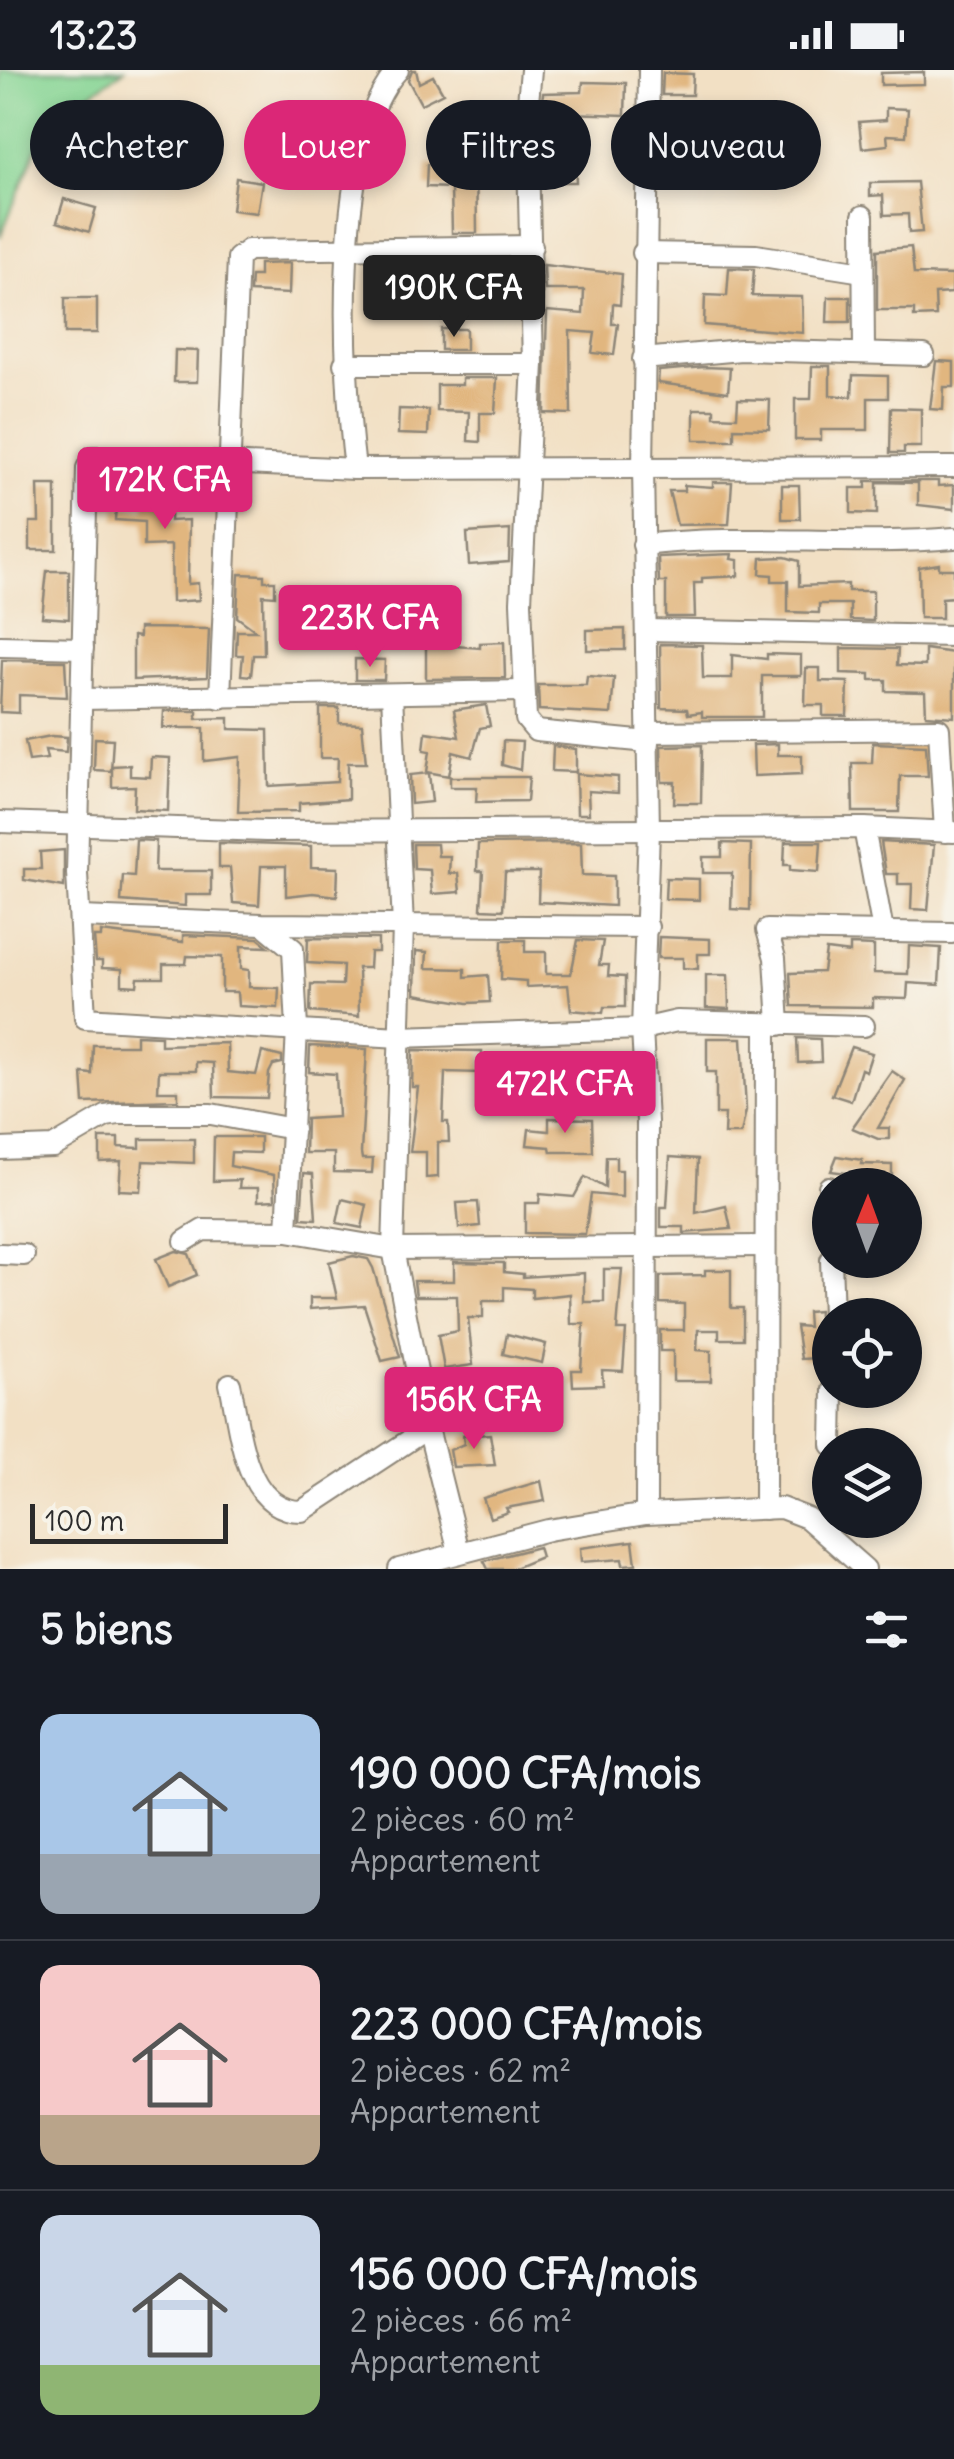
<!DOCTYPE html>
<html lang="fr">
<head>
<meta charset="utf-8">
<style>
  body { margin:0; font-family:Delius,sans-serif; background:#242831; color:#f1f3f6; height:100vh; display:flex; flex-direction:column; font-size:38px; white-space:nowrap }
  * { box-sizing:border-box; margin:0 }
  p { font-size:32px; color:#9ea1a6 }
  .icon { flex:none; width:55px; height:55px; fill:none; stroke:currentColor; stroke-width:2; stroke-linecap:round; stroke-linejoin:round }
  .map { position:relative; height:1499px; overflow:hidden }
  .details { display:flex; flex-direction:column; background:#171b24; flex:1 }
  .details>* { flex:none }
  .hud { position:absolute; left:30px; top:30px; width:895px; height:90px; display:flex; gap:20px }
  .needle { width:65px; rotate:1deg }
  .buttons { position:absolute; left:812px; top:1098px; display:grid; gap:20px }
  .buttons a { display:grid; place-items:center; width:110px; height:110px; border-radius:50%; background:#171b24; box-shadow:0 5px 15px #0003; font-size:50px }
  .scale { position:absolute; left:30px; bottom:25px; width:198px; box-sizing:border-box; padding-left:10px; border:5px solid #2b2b2b; border-top:0; font-size:28px; line-height:35px; white-space:nowrap; color:#2b2b2b; -webkit-text-stroke:8px #f7f3e8; paint-order:stroke }
  .price { position:absolute; translate:-50% -85px; padding:0 22px; border-radius:10px; background:#db2777; color:#fff; font-size:32px; line-height:65px; filter:drop-shadow(0 2px 5px #0008) }
  .price::after { content:''; position:absolute; left:50%; top:60px; width:30px; height:22px; margin-left:-15px; background:inherit; clip-path:polygon(0 0,100% 0,50% 100%) }
  .price.selected { background:#222; color:#fff }
  ul { padding:0; list-style:none }
  li { display:flex; align-items:center; gap:30px; height:250px; padding:0 40px }
  li+li { border-top:2px solid #363941 }
  li span { display:grid; place-items:center; flex:none; width:280px; height:200px; border-radius:20px; color:#555 }
  li>.icon { margin-inline-start:auto }
  span .icon { width:120px; height:120px; fill:#fffc; stroke-width:1 }
  li b { font-size:42px }
  h2 { display:flex; justify-content:space-between; align-items:center; height:120px; padding:0 40px; font-size:42px }
  .pill { padding:0 35px; border-radius:45px; background:#171b24; box-shadow:0 5px 15px #0003; font-size:35px; line-height:90px }
  .pill.selected { background:#db2777; color:#fff }
  .status { display:flex; justify-content:space-between; align-items:center; height:70px; padding:0 50px; background:#171b24; direction:ltr }
  .status svg { height:28px; fill:currentColor }
  .map>svg:first-child { display:block }
</style>
</head>
<body>
<div class="status"><b>13:23</b><svg viewBox="0 0 49 12"><path d="M0 12V9h3v3zM5 12V6h3v6zM10 12V3h3v9zM15 12V0h3v12zM26 1h20v11H26zM47 4h2v5h-2z"/></svg></div>
<div class="map">
<svg width="954" height="1499" viewBox="0 0 954 1499">
  <rect width="100%" height="100%" fill="#f7f3e8"/>
  <filter id="ink" filterUnits="userSpaceOnUse"><feTurbulence type="fractalNoise" baseFrequency=".01" numOctaves="2"/><feDisplacementMap in="SourceGraphic" scale="20" xChannelSelector="R" yChannelSelector="G"/><feConvolveMatrix kernelMatrix="1 2 1 2 8 2 1 2 1" color-interpolation-filters="sRGB"/></filter>
  <filter id="wash" filterUnits="userSpaceOnUse"><feTurbulence type="fractalNoise" baseFrequency=".0048" numOctaves="4" result="noise"/><feDisplacementMap in="SourceGraphic" scale="40" xChannelSelector="R" yChannelSelector="G"/><feGaussianBlur stdDeviation="2.25" result="paint"/><feColorMatrix in="noise" values="0 0 0 0 0 0 0 0 0 0 0 0 0 0 0 0 0 1.4 0 .05"/><feComposite in="paint" operator="in"/></filter>
  <g filter="url(#wash)">
    <rect width="100%" height="100%" fill="#f2e0c4"/>
    <polygon fill="#84d493" stroke="#58805f" stroke-width="2.5" points="0,0 124,0 46,55 0,167"/>
    <g id="blocks">
      <g fill="#e1b67f">
        <polygon points="412,0 416,0 419,13 433,6 443,23 421,34 408,10"/>
        <polygon points="924,2 924,14 881,15 881,3"/>
        <polygon points="663,3 693,4 692,25 662,25"/>
        <polygon points="583,12 626,13 625,45 541,42 543,23 582,22"/>
        <polygon points="886,38 908,39 906,66 887,65 888,75 862,78 859,52 886,50"/>
        <polygon points="306,70 331,72 330,92 305,91"/>
        <polygon points="541,71 574,71 576,112 542,112"/>
        <polygon points="669,80 687,81 686,115 668,115"/>
        <polygon points="457,87 476,87 477,163 452,163 451,118 426,117 427,94 457,96"/>
        <polygon points="236,108 262,112 257,143 232,140"/>
        <polygon points="917,112 922,162 909,163 908,144 884,145 883,125 870,126 870,113"/>
        <polygon points="64,129 96,138 89,162 57,152"/>
        <polygon points="911,177 914,204 953,205 952,223 935,224 936,246 914,247 914,240 877,240 877,180"/>
        <polygon points="290,193 289,224 250,222 251,206 259,206 259,194"/>
        <polygon points="544,195 622,204 620,235 613,234 612,254 618,254 614,285 592,283 595,263 570,261 571,344 544,343 547,241 583,244 584,220 545,220"/>
        <polygon points="729,198 754,199 752,226 802,227 803,263 704,255 705,225 727,226"/>
        <polygon points="415,205 438,205 437,230 414,229"/>
        <polygon points="828,227 850,227 850,252 827,252"/>
        <rect x="65" y="228" width="32" height="35"/>
        <rect x="441" y="259" width="25" height="21"/>
        <polygon points="175,280 198,281 197,312 174,312"/>
        <polygon points="936,291 954,292 954,317 944,317 943,340 930,339"/>
        <polygon points="812,296 830,296 830,325 852,327 853,305 888,306 888,328 868,328 868,360 821,360 821,370 795,370 795,329 811,329"/>
        <polygon points="704,297 730,298 728,322 658,313 659,301"/>
        <polygon points="462,308 497,308 495,343 480,343 480,372 468,371 469,342 437,341 437,315 462,315"/>
        <polygon points="738,329 770,330 769,359 734,358 734,370 694,370 694,339 714,339 714,346 737,347"/>
        <polygon points="891,338 921,339 921,377 904,377 904,383 890,383"/>
        <polygon points="399,339 429,340 428,365 398,364"/>
        <polygon points="145,403 172,404 170,451 189,450 188,514 198,513 199,530 172,532 171,475 144,476 144,452 115,450 116,437 144,439"/>
        <polygon points="101,405 123,405 123,435 100,435"/>
        <polygon points="866,411 938,411 938,416 954,415 954,439 918,435 918,413 877,412 877,444 851,443 851,418 866,418"/>
        <polygon points="713,412 732,412 729,454 677,455 669,421 684,421 684,415 713,417"/>
        <polygon points="38,415 56,415 56,480 30,480 30,452 39,452"/>
        <polygon points="782,415 799,415 800,449 782,449"/>
        <polygon points="510,460 509,492 469,495 467,463"/>
        <polygon points="732,484 731,489 738,490 738,506 702,508 702,513 694,513 695,547 666,547 666,512 659,512 658,487"/>
        <polygon points="785,487 799,491 799,516 848,514 848,521 873,521 873,551 850,550 850,534 819,534 819,543 788,542 788,511 772,511 772,505 760,504 761,488"/>
        <polygon points="939,494 939,499 954,499 954,527 942,528 942,548 920,548 919,497"/>
        <polygon points="47,501 69,501 69,549 42,547"/>
        <polygon points="239,504 264,505 264,511 275,511 275,526 263,525 264,585 253,585 251,606 241,605 243,585 236,585 237,561 256,561 237,547"/>
        <polygon points="353,525 428,531 427,560 405,559 406,566 392,567 389,545 372,558 353,559"/>
        <polygon points="139,558 209,559 207,607 133,610 133,566 139,567"/>
        <polygon points="625,559 625,580 587,580 587,560"/>
        <polygon points="426,566 442,566 442,575 480,578 480,573 504,572 505,608 426,609"/>
        <polygon points="660,574 702,575 703,608 732,608 732,585 767,589 767,584 801,585 801,606 762,606 762,647 702,647 702,642 688,644 687,639 661,638"/>
        <polygon points="841,578 898,579 897,595 925,596 925,579 954,583 954,647 926,645 925,622 886,621 886,610 870,610 870,604 841,603"/>
        <polygon points="355,589 385,590 384,610 355,610"/>
        <polygon points="2,590 65,591 67,627 19,625 19,643 0,642"/>
        <polygon points="806,598 820,598 820,611 848,612 847,646 823,646 823,635 805,635"/>
        <polygon points="587,606 614,608 611,644 539,640 538,615 586,615"/>
        <polygon points="486,635 490,656 480,658 472,687 453,682 449,706 427,702 430,681 424,680 426,662 459,667 454,640"/>
        <polygon points="320,638 339,638 339,653 362,654 366,693 348,693 348,729 299,733 299,741 238,742 240,687 204,691 204,658 163,658 164,641 197,641 197,649 229,648 229,659 268,660 269,716 337,712 338,688 320,688"/>
        <polygon points="51,666 67,667 66,682 45,680 47,689 29,691 25,671"/>
        <polygon points="95,668 113,669 111,701 94,700"/>
        <polygon points="503,671 522,672 520,700 502,695"/>
        <polygon points="873,673 926,675 928,706 900,706 899,742 853,742 852,693 872,693"/>
        <polygon points="778,674 778,685 802,685 802,704 754,706 753,675"/>
        <polygon points="702,675 701,733 674,733 675,712 662,712 661,676"/>
        <polygon points="553,676 576,679 576,702 552,701"/>
        <polygon points="151,687 170,688 168,741 134,739 135,716 112,717 112,696 130,695 130,706 150,707"/>
        <polygon points="429,703 432,732 411,734 410,705"/>
        <polygon points="576,704 618,707 618,723 588,721 589,744 577,744"/>
        <polygon points="450,707 529,707 527,731 476,732 477,717 450,717"/>
        <polygon points="136,770 156,771 155,801 211,801 211,825 185,825 185,836 121,831 123,805 134,806"/>
        <polygon points="785,772 821,772 819,802 790,800 790,795 784,795"/>
        <polygon points="881,772 934,775 928,840 911,839 912,814 898,814 898,804 886,804"/>
        <polygon points="219,773 311,776 311,797 338,798 337,826 313,823 286,826 286,796 261,796 259,835 233,833 230,798 219,798"/>
        <polygon points="581,773 582,805 614,806 614,836 538,832 539,802 505,802 503,840 481,839 483,801 477,801 478,774"/>
        <polygon points="722,773 751,774 750,840 731,839 732,803 703,803 703,787 722,787"/>
        <polygon points="413,774 437,774 438,786 450,786 449,804 458,803 460,822 432,824 430,800 414,799"/>
        <polygon points="64,780 64,817 24,810 24,799 41,799 40,782"/>
        <polygon points="666,808 699,809 699,830 665,829"/>
        <polygon points="101,862 183,872 183,865 258,868 269,877 241,876 241,899 249,900 249,917 279,918 278,938 238,936 237,922 222,922 222,887 187,886 186,894 163,894 163,908 138,908 137,916 122,915 122,899 102,898 102,891 96,891 94,867 101,867"/>
        <polygon points="659,867 710,869 710,884 698,884 698,899 683,898 683,888 658,888"/>
        <polygon points="308,868 378,869 378,882 370,882 369,898 358,898 359,946 310,942 311,914 342,915 343,895 307,893"/>
        <polygon points="502,870 525,870 525,882 546,882 546,904 571,904 578,870 603,871 599,895 609,895 608,906 625,907 625,937 604,937 603,943 571,940 568,915 526,917 526,911 501,909"/>
        <polygon points="850,875 874,876 874,903 908,904 909,876 941,878 939,915 908,913 907,929 873,928 873,937 792,936 790,903 823,902 826,880 850,883"/>
        <polygon points="416,881 427,882 426,898 465,899 465,907 488,905 490,932 468,933 415,924"/>
        <polygon points="706,905 728,905 729,939 706,938"/>
        <polygon points="136,965 161,966 161,975 227,973 228,1002 256,1005 262,982 282,987 282,993 273,995 269,1003 267,1028 214,1027 213,993 196,992 196,1001 159,1001 158,1021 178,1021 178,1030 84,1033 82,1003 92,1004 93,975 136,975"/>
        <polygon points="707,968 742,968 746,1040 741,1064 724,1064 725,1044 716,1044 716,1002 707,1002"/>
        <polygon points="797,968 820,969 821,992 798,993"/>
        <polygon points="310,976 367,979 361,1083 362,1089 373,1089 372,1103 334,1102 334,1083 305,1083 306,1049 338,1047 336,1004 309,1002"/>
        <polygon points="851,977 872,983 866,1001 861,999 851,1031 832,1025"/>
        <polygon points="413,980 482,981 482,1003 445,1002 443,1052 448,1052 449,1072 438,1072 438,1107 426,1108 426,1082 410,1082 418,1017 412,1017"/>
        <polygon points="892,1001 905,1010 878,1058 889,1058 889,1069 878,1069 852,1058"/>
        <polygon points="549,1048 592,1049 593,1082 551,1082 550,1077 527,1075 529,1059 549,1061"/>
        <polygon points="214,1067 260,1067 260,1083 231,1082 230,1096 274,1105 275,1130 258,1131 258,1118 239,1118 240,1110 213,1111"/>
        <polygon points="100,1068 118,1068 118,1077 140,1078 140,1069 194,1069 194,1093 143,1091 141,1121 119,1120 121,1091 100,1092"/>
        <polygon points="837,1086 862,1090 861,1094 892,1095 892,1109 831,1101"/>
        <polygon points="606,1087 616,1087 616,1100 622,1100 622,1127 591,1124 585,1164 525,1163 525,1133 539,1133 540,1124 574,1127 585,1107 605,1118"/>
        <polygon points="670,1087 698,1089 696,1143 726,1136 731,1159 684,1163 684,1157 661,1157 661,1137 667,1137"/>
        <polygon points="304,1103 313,1104 316,1149 301,1148"/>
        <polygon points="342,1129 367,1135 362,1158 337,1153"/>
        <polygon points="478,1132 480,1156 459,1158 457,1133"/>
        <polygon points="176,1181 189,1184 197,1205 168,1217 156,1189"/>
        <polygon points="353,1186 368,1189 373,1198 400,1287 382,1291 364,1235 310,1239 310,1228 337,1228 329,1192"/>
        <polygon points="454,1192 504,1193 504,1202 523,1204 523,1207 584,1203 584,1232 604,1232 604,1199 622,1199 617,1260 626,1260 623,1301 602,1300 603,1315 573,1316 572,1300 581,1300 584,1254 571,1254 570,1224 532,1228 532,1219 504,1217 504,1231 483,1231 483,1248 468,1248 473,1295 444,1299 438,1265 458,1261 457,1226 416,1226 414,1211 454,1211"/>
        <polygon points="705,1200 731,1200 731,1238 743,1238 743,1269 719,1269 719,1260 698,1260 697,1280 711,1281 711,1311 673,1311 673,1281 660,1281 660,1260 684,1260 684,1234 660,1233 660,1206 705,1205"/>
        <polygon points="819,1241 817,1288 801,1289 796,1256 808,1257 807,1242"/>
        <polygon points="507,1264 546,1274 542,1293 503,1284"/>
        <polygon points="490,1364 495,1395 453,1397 450,1380 464,1374 463,1366"/>
        <polygon points="541,1411 545,1431 506,1438 508,1442 490,1448 483,1428"/>
        <polygon points="633,1471 636,1494 623,1495 622,1489 581,1492 580,1478"/>
        <polygon points="538,1477 541,1487 512,1499 488,1499 484,1491"/>
      </g>
    </g>
  </g>
  <g filter="url(#ink)">
    <use href="#blocks" fill-opacity="0" stroke="#8e8678" stroke-width="2.5"/>
    <g fill="none" stroke-linecap="round" stroke-linejoin="round">
      <g stroke="#8e8678" stroke-width="24">
        <g id="minor">
          <polyline points="531,0 527,43 533,294 521,532 526,649 536,661 648,672"/>
          <polyline points="863,146 864,283"/>
          <polyline points="643,183 756,185 863,202"/>
          <polyline points="643,289 741,280 924,285"/>
          <polyline points="344,294 533,294"/>
          <path d="M355,399C343,302 331,73 398,0"/>
          <path d="M643,475C746,463 850,477 954,468"/>
          <polyline points="646,560 954,566"/>
          <polyline points="0,576 83,578"/>
          <polyline points="392,624 403,856 393,1179 428,1358 459,1482"/>
          <polyline points="220,628 238,188 248,180 532,176"/>
          <polyline points="82,629 521,621"/>
          <polyline points="648,662 939,659 945,762"/>
          <polyline points="0,752 266,761 864,758 954,762"/>
          <polyline points="864,758 883,861"/>
          <polyline points="81,847 262,854 648,857"/>
          <polyline points="264,855 293,879 297,959 287,1161"/>
          <polyline points="779,955 775,888 767,860 952,863"/>
          <polyline points="864,956 677,951 642,959 399,967 85,948 77,803 87,398 93,387 355,399 954,397"/>
          <polyline points="0,1079 53,1077 106,1046 119,1044 211,1044 293,1059"/>
          <polyline points="829,1117 830,1138"/>
          <polyline points="185,1171 203,1160 287,1161 393,1179 764,1176"/>
          <polyline points="0,1184 24,1185"/>
          <polyline points="831,1190 833,1245"/>
          <path d="M230,1314C240,1357 243,1441 302,1441L428,1358"/>
          <polyline points="832,1375 833,1320"/>
          <polyline points="765,1439 766,954"/>
          <polyline points="646,1444 647,1052 642,959 649,761 643,397 649,0"/>
          <polyline points="399,1499 548,1460 646,1444 781,1438 807,1448 865,1499"/>
        </g>
      </g>
      <use href="#minor" stroke="#fff" stroke-width="20"/>
    </g>
  </g>
</svg>
<div class="buttons">
<a><svg class="needle" viewBox="-14 -14 28 28"><path d="M0-13l5 13h-10z" fill="#e53935"/><path d="M0 13l5-13h-10z" fill="#9ea1a6"/></svg></a>
<a><svg class="icon" aria-label="locate" viewBox="0 0 24 24"><circle cx="12" cy="12" r="6"/><path d="M12 2v4M12 18v4M2 12h4M18 12h4"/></svg></a>
<a><svg class="icon" aria-label="layers" viewBox="0 0 24 24"><path d="M12 4l9 5-9 5-9-5zM3 14l9 5 9-5"/></svg></a>
</div>
<div class="scale">100 m</div>
<b class="price selected" style="left:454px;top:270px">190K CFA</b>
<b class="price" style="left:165px;top:462px">172K CFA</b>
<b class="price" style="left:370px;top:600px">223K CFA</b>
<b class="price" style="left:565px;top:1066px">472K CFA</b>
<b class="price" style="left:474px;top:1382px">156K CFA</b>
<div class="hud">
<a class="pill">Acheter</a>
<a class="pill selected">Louer</a>
<a class="pill">Filtres</a>
<a class="pill">Nouveau</a>
</div>
</div>
<section class="details">
<h2>5 biens<svg class="icon" aria-label="filters" viewBox="0 0 24 24"><path d="M4 7h16M4 17h16"/><circle cx="9" cy="7" r="2"/><circle cx="15" cy="17" r="2"/></svg></h2>
<ul>
<li><span style="background:linear-gradient(#a9c7e8 70%,#9aa5b1 0)"><svg class="icon" aria-label="home" viewBox="0 0 24 24"><path d="M3 11l9-7 9 7M6 9v11h12V9"/></svg></span><div><b>190 000 CFA/mois</b><p>2 pièces · 60 m²</p><p>Appartement</p></div></li>
<li><span style="background:linear-gradient(#f6c9c9 75%,#b9a48a 0)"><svg class="icon" aria-label="home" viewBox="0 0 24 24"><path d="M3 11l9-7 9 7M6 9v11h12V9"/></svg></span><div><b>223 000 CFA/mois</b><p>2 pièces · 62 m²</p><p>Appartement</p></div></li>
<li><span style="background:linear-gradient(#c9d6e8 75%,#8fb573 0)"><svg class="icon" aria-label="home" viewBox="0 0 24 24"><path d="M3 11l9-7 9 7M6 9v11h12V9"/></svg></span><div><b>156 000 CFA/mois</b><p>2 pièces · 66 m²</p><p>Appartement</p></div></li>
</ul>
</section>
</body>
</html>
